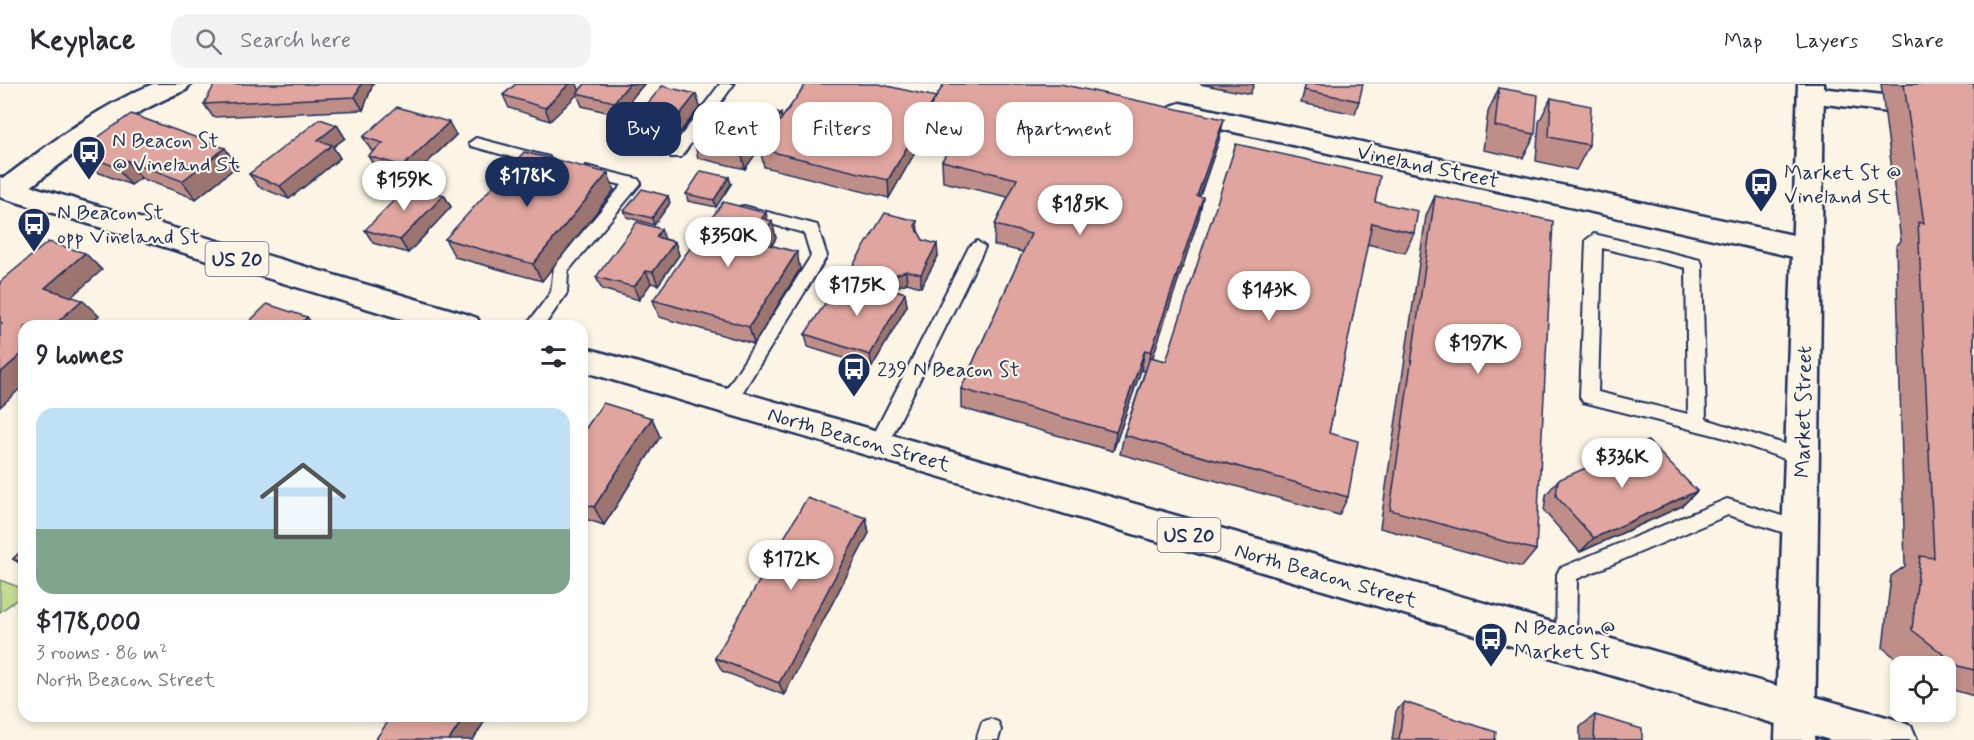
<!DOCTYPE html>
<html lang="en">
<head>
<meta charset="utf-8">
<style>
  body { margin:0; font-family:Mynerve,sans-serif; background:#f2f2f3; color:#2b2b33; height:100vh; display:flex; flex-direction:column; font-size:22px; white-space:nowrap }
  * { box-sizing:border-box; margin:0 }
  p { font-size:20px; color:#7c7c81 }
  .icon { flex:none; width:33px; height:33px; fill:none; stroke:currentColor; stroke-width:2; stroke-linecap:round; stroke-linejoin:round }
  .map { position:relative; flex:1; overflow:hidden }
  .sheet { position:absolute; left:18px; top:236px; width:570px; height:402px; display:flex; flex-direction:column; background:#fff; border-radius:18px; box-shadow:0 3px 9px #0003 }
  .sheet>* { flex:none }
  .top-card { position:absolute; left:606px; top:18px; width:570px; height:54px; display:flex; gap:12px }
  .buttons { position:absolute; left:1890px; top:572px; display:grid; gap:12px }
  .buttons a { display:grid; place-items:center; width:66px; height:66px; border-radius:12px; background:#fff; box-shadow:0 3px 9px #0003; font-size:30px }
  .price { position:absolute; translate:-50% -51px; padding:0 14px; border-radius:21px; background:#fff; color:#222; font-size:20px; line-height:39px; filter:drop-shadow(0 2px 3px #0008) }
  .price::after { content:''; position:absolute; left:50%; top:36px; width:18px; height:14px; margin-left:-9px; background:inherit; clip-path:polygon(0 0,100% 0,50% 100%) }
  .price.on { background:#1b2f5e; color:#fff }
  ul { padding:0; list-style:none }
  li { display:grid; align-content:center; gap:12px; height:318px; padding:0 18px }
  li+li { border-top:2px solid #e1e1e2 }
  li span { display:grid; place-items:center; height:186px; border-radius:18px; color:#555 }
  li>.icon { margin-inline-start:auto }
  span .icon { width:108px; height:108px; fill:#fffc; stroke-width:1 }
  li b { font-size:26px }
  h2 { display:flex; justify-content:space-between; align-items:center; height:72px; padding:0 18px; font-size:26px }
  .tag { padding:0 21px; border-radius:18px; background:#fff; box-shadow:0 3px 9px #0003; font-size:21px; line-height:54px }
  .tag.on { background:#1b2f5e; color:#fff }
  header { display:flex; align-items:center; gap:36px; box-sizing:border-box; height:84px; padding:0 30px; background:#fff; border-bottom:2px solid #e1e1e2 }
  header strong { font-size:28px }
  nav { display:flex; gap:33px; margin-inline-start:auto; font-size:21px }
  .search { width:420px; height:54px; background:#f2f2f3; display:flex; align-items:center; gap:15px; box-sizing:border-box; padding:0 21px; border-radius:18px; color:#7c7c81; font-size:22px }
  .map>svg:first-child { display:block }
</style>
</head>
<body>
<header>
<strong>Keyplace</strong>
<div class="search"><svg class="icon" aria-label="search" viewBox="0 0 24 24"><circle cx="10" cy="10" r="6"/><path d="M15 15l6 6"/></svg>Search here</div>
<nav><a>Map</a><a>Layers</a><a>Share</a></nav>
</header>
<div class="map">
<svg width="1974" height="656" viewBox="0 0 1974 656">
  <rect width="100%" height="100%" fill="#fcf5e5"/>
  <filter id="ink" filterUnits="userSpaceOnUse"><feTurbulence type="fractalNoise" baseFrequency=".0167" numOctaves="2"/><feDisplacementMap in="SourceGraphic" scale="12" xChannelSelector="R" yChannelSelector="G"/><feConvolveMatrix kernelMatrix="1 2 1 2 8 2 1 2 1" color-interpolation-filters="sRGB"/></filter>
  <g filter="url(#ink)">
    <polygon fill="#c3db91" stroke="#6f8578" stroke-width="1.5" points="0,496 24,505 24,510 0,528"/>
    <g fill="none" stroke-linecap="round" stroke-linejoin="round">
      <g stroke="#1b2f5e" stroke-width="4">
        <g id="service">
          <polygon points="720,0 734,0 681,73 671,73 669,69 671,65"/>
          <polygon points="476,54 549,73 551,77 544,82 471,62 469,59"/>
          <polygon points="586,82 638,95 641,99 568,187 567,209 544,242 526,242 551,208 554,182 622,101 581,91 578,87"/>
          <polygon points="744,122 817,141 827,172 734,322 728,324 722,322 719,317 722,312 811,172 804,149 738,131 736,127 738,123"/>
          <path d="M1594,150L1700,176L1702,180L1706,335L1809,368L1811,373L1809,378L1802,381L1722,353L1583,318L1580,313L1586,156ZM1602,164L1686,184L1688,330L1598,308Z"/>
          <polygon points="977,157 985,163 885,366 878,369 871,366 869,361 871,356 969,163"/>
          <polygon points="1727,415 1808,440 1811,446 1808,452 1801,454 1728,431 1577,495 1576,560 1573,567 1566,570 1559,567 1556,560 1557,490 1560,484"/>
          <polygon points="990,635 998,638 1001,646 998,656 976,656 982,638"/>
        </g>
      </g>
      <g stroke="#1b2f5e" stroke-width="5">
        <g id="minor">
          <path d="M153,0H190L186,6C124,31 72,70 19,112L9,115L0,112V97C48,61 97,23 153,0Z"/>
          <polygon points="1180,19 1807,154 1817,158 1822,165 1817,172 1807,176 1171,34 1167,28 1171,22"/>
        </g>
      </g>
      <g stroke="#1b2f5e" stroke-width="5">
        <polygon id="tertiary" points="1811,3 1974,21 1974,39 1802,17 1798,11 1802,5"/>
      </g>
      <g stroke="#1b2f5e" stroke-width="5">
        <polygon id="secondary" points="1798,0 1824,0 1815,656 1775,656"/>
      </g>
      <g stroke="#1b2f5e" stroke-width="5">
        <g id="primary">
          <polygon points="0,93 466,230 477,234 481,242 425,242 0,113"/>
          <polygon points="582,263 1897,636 1911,642 1917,656 1830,656 582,287"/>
        </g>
      </g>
      <use href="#service" fill="#fcf5e5" fill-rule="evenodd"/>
      <use href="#minor" fill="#fcf5e5" fill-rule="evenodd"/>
      <use href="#tertiary" fill="#fcf5e5" fill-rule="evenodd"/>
      <use href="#secondary" fill="#fcf5e5" fill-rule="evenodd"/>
      <use href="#primary" fill="#fcf5e5" fill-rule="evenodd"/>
    </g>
    <g fill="#c08e88" stroke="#1b2f5e" stroke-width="1.5">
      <polygon points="373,0 363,26 213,33 204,20"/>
      <polygon points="516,0 577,0 579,7 585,0 644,0 618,31 582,22 577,10 550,37 509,24 503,11"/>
      <polygon points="1200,0 1254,0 1250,10"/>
      <polygon points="1306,0 1359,17 1355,30 1301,19"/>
      <polygon points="1881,0 1974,0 1974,612 1946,604 1946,582 1906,582 1883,564 1891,492 1905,482 1896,162 1901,157"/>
      <polygon points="1499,4 1535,50 1523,74 1483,66 1488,28"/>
      <polygon points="936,13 1219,56 1200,112 1199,133 1152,274 1166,277 1375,118 1414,149 1405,169 1367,160 1329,349 1348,413 1339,431 1120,370 1124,351 1145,287 1141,286 1113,367 961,324 961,305 1023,168 994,161 995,141 1008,113 943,98 942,77 952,60 926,54 925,51 889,114 764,83 760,65 774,45 763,43 766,55 745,85 698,74 695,61 753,40 751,33 782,34"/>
      <polygon points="1551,14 1589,61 1576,86 1536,77 1539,38"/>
      <polygon points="700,23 674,56 639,48 635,35"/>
      <polygon points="337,41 345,54 333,63 340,74 289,115 259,103 249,90"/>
      <polygon points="456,51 410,95 376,85 368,72 374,67 371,66 363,53"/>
      <polygon points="77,68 237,82 196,115 141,94 131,101 92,86"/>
      <polygon points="731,100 716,123 688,117 686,110"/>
      <polygon points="614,106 542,197 455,173 445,155"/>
      <polygon points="444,111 451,123 408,169 373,159 365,146"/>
      <polygon points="668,112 670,119 654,141 627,133 624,127"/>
      <polygon points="1435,112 1536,466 1522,483 1380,444 1426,132"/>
      <polygon points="766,129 767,136 776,154 772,161 800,185 754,260 659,233 653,216"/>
      <polygon points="917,137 918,147 923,156 938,172 921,203 907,199 891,205 905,209 907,222 872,283 808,263 805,250 837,218 869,204 869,203 852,198 850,186"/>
      <polygon points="665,155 675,158 679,171 658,201 651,199 639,216 602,205 596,193"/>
      <polygon points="652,334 660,353 604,441 582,434 582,350"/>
      <polygon points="1558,396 1697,407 1682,422 1580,468 1544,427 1546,411"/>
      <polygon points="866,434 869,449 784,611 722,587 715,574"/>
      <polygon points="24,464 24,482 13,475"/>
      <polygon points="1404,618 1495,656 1392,656 1396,627"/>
      <polygon points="1595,631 1642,656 1580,656 1580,643"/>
    </g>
    <g fill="#9c746f" stroke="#1b2f5e" stroke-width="1.5">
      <polygon points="361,0 373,0 363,26 355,13"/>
      <polygon points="569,0 577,0 580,8 550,37 545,24"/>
      <polygon points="629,0 644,0 618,31 614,18"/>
      <polygon points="696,10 700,23 674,56 670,43"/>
      <polygon points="781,29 782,36 775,46 774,39"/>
      <polygon points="924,34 925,51 889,114 888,96"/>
      <polygon points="1224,35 1219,56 1193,132 1197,112"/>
      <polygon points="449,38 456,51 410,95 403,82"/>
      <polygon points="337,41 345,54 333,63 340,74 289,115 280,102 318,56"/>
      <polygon points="763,42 766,55 745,85 742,72"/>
      <polygon points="225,64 237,82 196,115 182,97"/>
      <polygon points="126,76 141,94 131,101 116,83"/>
      <polygon points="608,89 614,106 542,197 533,180"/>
      <polygon points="729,93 731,100 716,123 714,116"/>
      <polygon points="444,111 451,123 408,169 400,156"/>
      <polygon points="668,112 670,119 654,141 652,134"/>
      <polygon points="1203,113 1199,133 1148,288 1151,268"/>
      <polygon points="766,129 769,142 772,137 776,154 762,175 758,158 762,134"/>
      <polygon points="661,145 666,158 656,153"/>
      <polygon points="675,158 679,171 658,201 653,188"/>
      <polygon points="937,160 938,172 921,203 921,190"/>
      <polygon points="797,168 800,185 754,260 749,243"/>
      <polygon points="85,169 102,186 62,221 45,204"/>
      <polygon points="646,187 651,199 639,216 634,203"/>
      <polygon points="906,187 907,199 885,207 883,195"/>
      <polygon points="905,209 907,222 872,283 870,271"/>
      <polygon points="82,216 99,232 89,242 53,242"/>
      <polygon points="307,233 314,242 299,242"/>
      <polygon points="1145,266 1141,286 1113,367 1116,348"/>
      <polygon points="24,268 24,301 0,323 0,289"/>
      <polygon points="652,334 660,353 604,441 594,423"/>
      <polygon points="1697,407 1682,422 1580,468 1594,454"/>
      <polygon points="866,434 869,449 784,611 779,599"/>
      <polygon points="465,632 488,632 473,656 449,656"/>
    </g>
    <g fill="#dfa59e" stroke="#1b2f5e" stroke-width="1.5">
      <polygon points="215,0 361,0 355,13 204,20"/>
      <polygon points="516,0 569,0 545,24 503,11"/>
      <polygon points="585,0 629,0 614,18 577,9"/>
      <polygon points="806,0 878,0 936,13 888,96 760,65"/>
      <polygon points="944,0 1060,0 1224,35 1197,112 1203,113 1151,268 1145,266 1116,348 961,305 1031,150 995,141 1017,95 942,77 962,42 924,33"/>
      <polygon points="1306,0 1363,0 1359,17 1304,6"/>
      <polygon points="1904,0 1974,0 1974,586 1959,582 1912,546 1920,472 1934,474 1918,138 1924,140"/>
      <polygon points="662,2 696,10 670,43 635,35"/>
      <polygon points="1499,4 1538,11 1535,50 1495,42"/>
      <polygon points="1551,14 1591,22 1589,61 1549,53"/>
      <polygon points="397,23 449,38 403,82 368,72 383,59 363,53"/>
      <polygon points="758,24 781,29 774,39 751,33"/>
      <polygon points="131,30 225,64 182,97 126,76 116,83 77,68"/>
      <polygon points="717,31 763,42 742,72 695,61"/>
      <polygon points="320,35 337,41 318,56 332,61 280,102 249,90"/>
      <polygon points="1236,60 1380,92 1375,118 1418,127 1414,149 1372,139 1329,349 1358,357 1348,413 1124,351 1150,273 1166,277"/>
      <polygon points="524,68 608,89 533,180 445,155"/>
      <polygon points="701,87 729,93 714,116 686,110"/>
      <polygon points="409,101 444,111 400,156 365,146"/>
      <polygon points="642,105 668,112 652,134 624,127"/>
      <polygon points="1435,112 1553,137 1536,466 1390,426"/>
      <polygon points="723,118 766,129 762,134 772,137 758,158 797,168 749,243 653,216"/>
      <polygon points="885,129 917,137 915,142 923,156 937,160 921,190 906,187 883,195 850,186"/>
      <polygon points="637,138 661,145 656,153 675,158 653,188 646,187 634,203 596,193"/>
      <polygon points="48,158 85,169 45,204 82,216 53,242 24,242 24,268 0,289 0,241 2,239 0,238 0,198"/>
      <polygon points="849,198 869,204 872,199 905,209 870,271 805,250 828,215 837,218"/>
      <polygon points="267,220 307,233 299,242 245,242"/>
      <polygon points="603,319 652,334 594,423 582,419 582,350"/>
      <polygon points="1648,357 1697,407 1594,454 1556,412 1558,396"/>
      <polygon points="807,414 866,434 779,599 715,574"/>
      <polygon points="24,464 24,479 13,475"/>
      <polygon points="1404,618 1496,648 1495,656 1399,656"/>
      <polygon points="1595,631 1642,645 1642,656 1594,656"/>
      <polygon points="392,632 465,632 449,656 375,656"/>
    </g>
  </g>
  <defs>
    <g id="bus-pin" transform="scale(1.725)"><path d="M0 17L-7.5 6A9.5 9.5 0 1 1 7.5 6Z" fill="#1b2f5e" stroke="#fcf5e5"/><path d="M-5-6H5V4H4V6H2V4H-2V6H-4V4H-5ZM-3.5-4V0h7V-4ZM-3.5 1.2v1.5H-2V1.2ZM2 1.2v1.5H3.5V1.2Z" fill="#fff"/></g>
  </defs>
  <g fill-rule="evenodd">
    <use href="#bus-pin" x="89" y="68"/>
    <use href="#bus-pin" x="1761" y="100"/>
    <use href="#bus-pin" x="34" y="140"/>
    <use href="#bus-pin" x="854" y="285"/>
    <use href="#bus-pin" x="1491" y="555"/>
  </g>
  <g text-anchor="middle" stroke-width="4.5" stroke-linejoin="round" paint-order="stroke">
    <g fill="#fcf5e5" stroke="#5e6a86" stroke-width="1.5">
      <rect x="205.5" y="158" width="63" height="34" rx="4.5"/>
      <rect x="1157.5" y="434" width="63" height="34" rx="4.5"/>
    </g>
    <g font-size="20" font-weight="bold" fill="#1b2f5e">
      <text x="237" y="182">US 20</text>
      <text x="1189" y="458">US 20</text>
    </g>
    <g font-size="21" fill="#1b2f5e" stroke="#fcf5e5" text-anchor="start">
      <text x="112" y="63">N Beacon St<tspan x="112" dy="24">@ Vineland St</tspan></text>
      <text x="1784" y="95">Market St @<tspan x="1784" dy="24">Vineland St</tspan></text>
      <text x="57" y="135">N Beacon St<tspan x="57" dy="24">opp Vineland St</tspan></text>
      <text x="877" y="292">239 N Beacon St</text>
      <text x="1514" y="550">N Beacon @<tspan x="1514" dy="24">Market St</tspan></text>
    </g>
    <g font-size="21" fill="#1b2f5e" stroke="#fcf5e5">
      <text transform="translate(1428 82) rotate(12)" y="7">Vineland Street</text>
      <text transform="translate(1803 328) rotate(-89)" y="7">Market Street</text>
      <text transform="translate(859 355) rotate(16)" y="7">North Beacon Street</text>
      <text transform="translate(1326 491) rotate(16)" y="7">North Beacon Street</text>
    </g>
  </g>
</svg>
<div class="buttons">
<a><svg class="icon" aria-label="locate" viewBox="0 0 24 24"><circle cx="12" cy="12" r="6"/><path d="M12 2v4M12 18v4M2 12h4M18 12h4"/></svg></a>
</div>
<b class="price on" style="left:527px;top:124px">$178K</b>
<b class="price" style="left:404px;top:128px">$159K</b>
<b class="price" style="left:1080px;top:152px">$185K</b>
<b class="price" style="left:728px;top:184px">$350K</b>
<b class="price" style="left:857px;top:233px">$175K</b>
<b class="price" style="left:1269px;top:238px">$143K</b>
<b class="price" style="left:1478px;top:291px">$197K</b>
<b class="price" style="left:1622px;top:405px">$336K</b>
<b class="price" style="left:791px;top:507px">$172K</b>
<div class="top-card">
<a class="tag on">Buy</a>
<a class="tag">Rent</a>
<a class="tag">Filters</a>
<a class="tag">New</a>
<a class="tag">Apartment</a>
</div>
<section class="sheet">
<h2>9 homes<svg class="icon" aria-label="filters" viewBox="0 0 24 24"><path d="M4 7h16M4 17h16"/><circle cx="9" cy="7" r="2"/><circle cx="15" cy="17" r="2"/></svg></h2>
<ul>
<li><span style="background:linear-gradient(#bfe0f5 65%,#7fa58c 0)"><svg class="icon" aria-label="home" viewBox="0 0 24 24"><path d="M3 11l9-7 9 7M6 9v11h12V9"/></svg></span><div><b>$178,000</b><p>3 rooms · 86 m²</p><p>North Beacon Street</p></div></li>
</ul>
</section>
</div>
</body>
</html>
